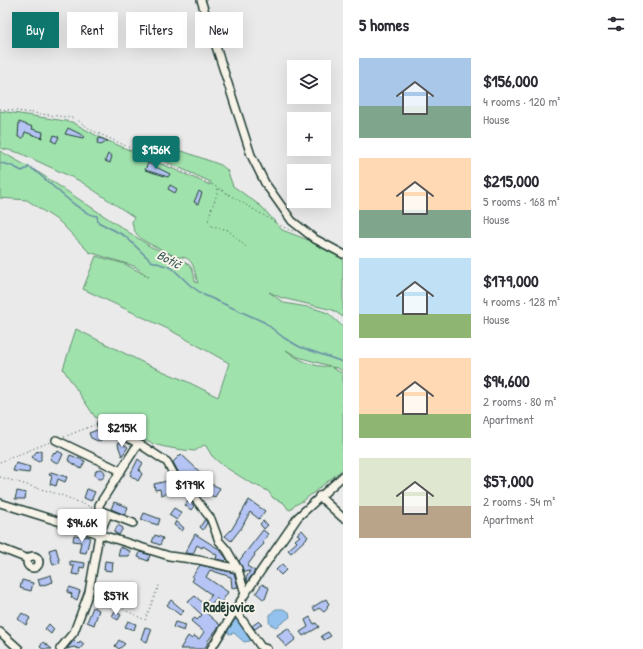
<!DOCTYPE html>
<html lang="en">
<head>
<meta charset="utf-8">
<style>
  body { margin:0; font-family:"Patrick Hand",sans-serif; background:#f7f7f7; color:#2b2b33; height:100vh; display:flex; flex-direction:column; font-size:15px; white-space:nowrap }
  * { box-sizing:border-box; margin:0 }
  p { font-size:13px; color:#7c7c81 }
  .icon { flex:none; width:22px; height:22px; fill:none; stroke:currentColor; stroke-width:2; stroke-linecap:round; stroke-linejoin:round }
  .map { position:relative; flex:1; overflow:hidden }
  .sheet { display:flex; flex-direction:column; background:#fff; width:300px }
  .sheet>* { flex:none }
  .top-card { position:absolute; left:12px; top:12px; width:271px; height:36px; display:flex; gap:8px }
  .buttons { position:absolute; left:287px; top:60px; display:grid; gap:8px }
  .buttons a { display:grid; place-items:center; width:44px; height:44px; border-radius:0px; background:#fff; box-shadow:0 4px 16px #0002; font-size:20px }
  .price { position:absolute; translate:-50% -34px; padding:0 9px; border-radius:4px; background:#fff; color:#222; font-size:13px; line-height:26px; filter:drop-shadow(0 1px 2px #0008) }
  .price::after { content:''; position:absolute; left:50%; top:24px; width:12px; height:9px; margin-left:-6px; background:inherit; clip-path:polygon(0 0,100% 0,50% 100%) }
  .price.active { background:#0f766e; color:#fff }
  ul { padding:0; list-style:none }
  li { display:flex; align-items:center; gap:12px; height:100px; padding:0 16px }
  li span { display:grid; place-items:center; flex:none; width:112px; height:80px; border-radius:0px; color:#555 }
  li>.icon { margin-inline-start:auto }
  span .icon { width:48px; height:48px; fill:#fffc; stroke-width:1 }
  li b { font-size:17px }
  h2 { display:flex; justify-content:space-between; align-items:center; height:48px; padding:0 16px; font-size:17px }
  .pill { padding:0 14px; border-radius:0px; background:#fff; box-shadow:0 4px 16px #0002; font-size:14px; line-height:36px }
  .pill.active { background:#0f766e; color:#fff }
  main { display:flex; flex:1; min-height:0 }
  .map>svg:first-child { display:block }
</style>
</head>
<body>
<main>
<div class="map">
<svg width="343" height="649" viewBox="0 0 343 649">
  <rect width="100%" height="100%" fill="#eaeaea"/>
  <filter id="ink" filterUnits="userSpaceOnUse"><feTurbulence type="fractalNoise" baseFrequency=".025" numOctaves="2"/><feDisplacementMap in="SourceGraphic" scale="8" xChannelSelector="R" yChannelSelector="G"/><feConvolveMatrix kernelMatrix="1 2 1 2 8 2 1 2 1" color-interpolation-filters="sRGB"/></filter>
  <g filter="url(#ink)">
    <path fill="#a0e2ac" stroke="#609070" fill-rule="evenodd" d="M0,111L72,122L99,137L210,185L211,182L147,153L151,146L182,151L221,165L227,170L233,186L262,207L282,230L316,243L343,257V317L333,310L282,298L269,292L284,303L313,308L328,313L343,327V372L338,368L331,367L343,374V469L303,501L295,505L291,510L288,509L284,503L273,498L268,491L249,482L222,465L212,456L206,446L204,445L195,451C180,450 168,448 153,444L149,441H143L95,417L63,369L76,329L144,363L188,382L218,397L229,363L170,330L83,289L96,256L125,264L149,277L134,266L89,252L60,222L27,200L0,198V151L41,174L151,247L174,256C158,245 135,244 132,222L134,217L80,181L20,153L0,148ZM177,257C195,255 194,272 198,283L195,282C193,267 191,264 177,257ZM286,350L298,357L330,366C314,368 298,360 286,350Z"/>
    <g fill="#93c2ee" stroke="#658da4">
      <path d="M276,609H283L289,612L290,617L276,627L270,624C267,618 271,612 276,609Z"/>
      <polygon points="238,617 253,637 250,641 244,642 234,633 229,634 228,630 236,618"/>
    </g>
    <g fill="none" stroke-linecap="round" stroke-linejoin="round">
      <path stroke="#658da4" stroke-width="1.5" d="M0,163L10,165L22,171L30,167C46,178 80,215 97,216L98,222L125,236L151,261L172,268L191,286L204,295L264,322L284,338L300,347L343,362"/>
    </g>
    <g fill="#b5c4f4" stroke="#1f3d34">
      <polygon points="19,122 33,127 32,129 43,132 42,138 25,132 23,138 18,137"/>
      <polygon points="68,128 84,136 83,138 65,134"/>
      <polygon points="54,135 59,137 56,143 52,141"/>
      <polygon points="99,138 108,141 101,145 97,143"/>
      <polygon points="108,154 112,156 110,163 105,161"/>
      <polygon points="148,163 170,174 168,177 145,170"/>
      <polygon points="170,185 177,189 175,193 168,189"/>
      <polygon points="199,191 202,193 198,204 194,202"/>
      <polygon points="97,430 105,435 100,442 91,438 89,433"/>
      <polygon points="119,442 128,447 122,456 118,445"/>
      <polygon points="41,450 41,460 38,462 32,457 37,451 38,452"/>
      <polygon points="58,451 63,454 60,461 57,463 50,459 54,452 56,454"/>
      <polygon points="181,454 201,473 195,479 197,481 193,486 183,476 181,477 173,462"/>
      <polygon points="70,455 85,461 81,469 68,460"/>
      <polygon points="138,459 143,463 139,470 142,474 138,481 130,475"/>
      <polygon points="16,463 30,467 29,473 13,471"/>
      <circle cx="100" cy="474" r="5"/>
      <polygon points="51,472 67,477 65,482 58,479 56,486 50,484 52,476 49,475"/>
      <polygon points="167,481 168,493 161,495 160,489 155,490 154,484"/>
      <polygon points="207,482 220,488 215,497 207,494 208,489 204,487"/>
      <polygon points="87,489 95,492 91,501 84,498"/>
      <polygon points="17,491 26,493 25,499 15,499"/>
      <polygon points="189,500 194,506 191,510 185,505"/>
      <polygon points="249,500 265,511 259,519 250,512 242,527 231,541 225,536 232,529"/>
      <polygon points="114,502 128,507 125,515 111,509"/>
      <polygon points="174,508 182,513 177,520 169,515"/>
      <polygon points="86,513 97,517 94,523 84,518"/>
      <polygon points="144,513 160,519 158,525 141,520"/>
      <polygon points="205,519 207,523 203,530 200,527"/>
      <polygon points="176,521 184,528 182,531 174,525"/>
      <polygon points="263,521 268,525 264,529 260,524"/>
      <polygon points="118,525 123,528 119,535 114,532"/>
      <polygon points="263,530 268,534 263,542 264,544 254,554 255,555 247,566 255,571 247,582 246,578 250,571 244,572 239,561"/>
      <polygon points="302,530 308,537 291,553 288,550 297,542 295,540 300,536 297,534"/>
      <polygon points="195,534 219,549 227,559 225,561 216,559 217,555 203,546 202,548 197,545 193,554 185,553"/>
      <polygon points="74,535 90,537 86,553 79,552 81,542 73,541"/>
      <polygon points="155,535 163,538 160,545 152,542"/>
      <polygon points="120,547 130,551 129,556 118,556"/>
      <polygon points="56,548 60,563 53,565 49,550"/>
      <polygon points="140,552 150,555 148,561 138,557"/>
      <polygon points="70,561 85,563 84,568 80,567 79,575 72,574 74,566 70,566"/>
      <polygon points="105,561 113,562 112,571 104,570"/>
      <polygon points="282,564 287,569 281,575 276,570"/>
      <polygon points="200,565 234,573 238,587 232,588 231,577 210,570 206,577 228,592 221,603 216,598 205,612 220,625 207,642 208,643 204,649 180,649 188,636 192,639 194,636 199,639 204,632 191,621 195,618 197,620 202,615 188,602 195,596 204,604 212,595 192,581 194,578 192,577"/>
      <polygon points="51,575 53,582 40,586 38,579"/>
      <polygon points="22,580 33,583 31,591 20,588"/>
      <polygon points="262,584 269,588 265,599 263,599 256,593"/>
      <polygon points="70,587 80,591 77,600 71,597 72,594 67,592"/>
      <polygon points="326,599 329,604 327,606 328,608 324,612 319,608 315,611 313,607"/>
      <polygon points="171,600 184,611 180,615 167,605"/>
      <polygon points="93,607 99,610 94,625 87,622"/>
      <polygon points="115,611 121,615 118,620 112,616"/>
      <polygon points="22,613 30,618 26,625 18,619"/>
      <polygon points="310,617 314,624 316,623 319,627 303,636 300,632 308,627 305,620"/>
      <polygon points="128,621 136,624 134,630 125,627"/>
      <polygon points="259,621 262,624 255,629 252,626"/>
      <polygon points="175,622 186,625 184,631 173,627"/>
      <polygon points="49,624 54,629 51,634 45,629"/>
      <polygon points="145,627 152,629 147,642 141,639"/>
      <polygon points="288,628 296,639 286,647 277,635"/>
      <polygon points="328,632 331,636 324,640 321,636"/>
      <polygon points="74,640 78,644 80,641 84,644 80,649 74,647 67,649"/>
      <polygon points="119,640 125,644 119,649 115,646"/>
      <polygon points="43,642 52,649 43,649 40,647"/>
    </g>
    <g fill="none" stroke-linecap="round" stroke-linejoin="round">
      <g stroke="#1f3d34" stroke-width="10">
        <g id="minor">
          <polyline points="201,0 251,155 265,183 292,221 315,239 343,254"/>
          <polyline points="101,424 141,445 167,462 177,480 191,493 211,519 219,541 227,550 238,569 245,594"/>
          <polyline points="56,440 121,471"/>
          <polyline points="319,496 343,518"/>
          <polyline points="0,503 169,556 199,560 238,569"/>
          <polyline points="133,523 99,510 99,505 138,444"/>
          <polyline points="0,548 28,559"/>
          <circle cx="33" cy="562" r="6"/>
          <polyline points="236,611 261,647 267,649"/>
          <polyline points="0,632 19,649"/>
          <polyline points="60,649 74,632 89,592 99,535 108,514"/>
          <polyline points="211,649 245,594 298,517 343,476"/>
        </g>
      </g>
      <g stroke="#1f3d34" stroke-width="1" stroke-dasharray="1 3" stroke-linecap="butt">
        <polyline points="0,109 74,118 93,131 213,185 283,227 295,232"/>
        <path d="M218,189C216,201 209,211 208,223L212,226L228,230L246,247"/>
        <polyline points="64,437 94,425"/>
        <polyline points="0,462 50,442"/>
        <polyline points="0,477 61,495 93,508"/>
        <polyline points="95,595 145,620 160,583"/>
      </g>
      <use href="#minor" stroke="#f7f3e8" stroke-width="7"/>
    </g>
  </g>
  <g text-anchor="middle" stroke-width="4" stroke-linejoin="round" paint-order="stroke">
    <g font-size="13" font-style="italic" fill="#365859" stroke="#f7f3e8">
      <text transform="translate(169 259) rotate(28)" y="5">Botič</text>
    </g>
    <g font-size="14" font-weight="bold" fill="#1f3d34" stroke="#f7f3e8">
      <text x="229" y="612">Radějovice</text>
    </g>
  </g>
</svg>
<div class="buttons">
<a><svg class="icon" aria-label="layers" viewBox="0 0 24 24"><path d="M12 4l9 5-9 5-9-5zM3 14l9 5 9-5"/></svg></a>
<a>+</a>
<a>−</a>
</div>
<b class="price active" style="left:156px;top:170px">$156K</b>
<b class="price" style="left:122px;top:448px">$215K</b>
<b class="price" style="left:190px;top:505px">$179K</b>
<b class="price" style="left:82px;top:543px">$94.6K</b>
<b class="price" style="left:116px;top:616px">$57K</b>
<div class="top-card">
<a class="pill active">Buy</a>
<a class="pill">Rent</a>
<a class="pill">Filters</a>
<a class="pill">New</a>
</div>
</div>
<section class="sheet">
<h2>5 homes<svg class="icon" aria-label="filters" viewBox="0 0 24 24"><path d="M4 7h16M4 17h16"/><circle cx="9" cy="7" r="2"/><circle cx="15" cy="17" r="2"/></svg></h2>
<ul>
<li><span style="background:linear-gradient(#a9c7e8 60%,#7fa58c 0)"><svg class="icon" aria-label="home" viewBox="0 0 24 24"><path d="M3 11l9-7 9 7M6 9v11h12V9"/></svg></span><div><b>$156,000</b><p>4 rooms · 120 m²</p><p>House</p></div></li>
<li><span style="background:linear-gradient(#ffd9b3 65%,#7fa58c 0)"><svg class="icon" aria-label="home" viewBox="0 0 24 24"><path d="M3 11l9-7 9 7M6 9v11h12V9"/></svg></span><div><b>$215,000</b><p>5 rooms · 168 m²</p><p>House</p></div></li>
<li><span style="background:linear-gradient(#bfe0f5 70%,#8fb573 0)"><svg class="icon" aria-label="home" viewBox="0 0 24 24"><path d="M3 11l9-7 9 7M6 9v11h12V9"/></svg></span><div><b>$179,000</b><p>4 rooms · 128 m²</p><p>House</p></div></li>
<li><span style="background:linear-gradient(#ffd9b3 70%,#8fb573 0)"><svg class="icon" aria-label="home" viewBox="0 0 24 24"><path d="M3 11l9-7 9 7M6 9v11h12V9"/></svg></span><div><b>$94,600</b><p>2 rooms · 80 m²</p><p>Apartment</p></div></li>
<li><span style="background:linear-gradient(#dfe7d0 60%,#b9a48a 0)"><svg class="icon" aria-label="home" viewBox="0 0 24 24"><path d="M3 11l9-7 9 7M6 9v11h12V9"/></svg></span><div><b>$57,000</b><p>2 rooms · 54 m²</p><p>Apartment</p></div></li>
</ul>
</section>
</main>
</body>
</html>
